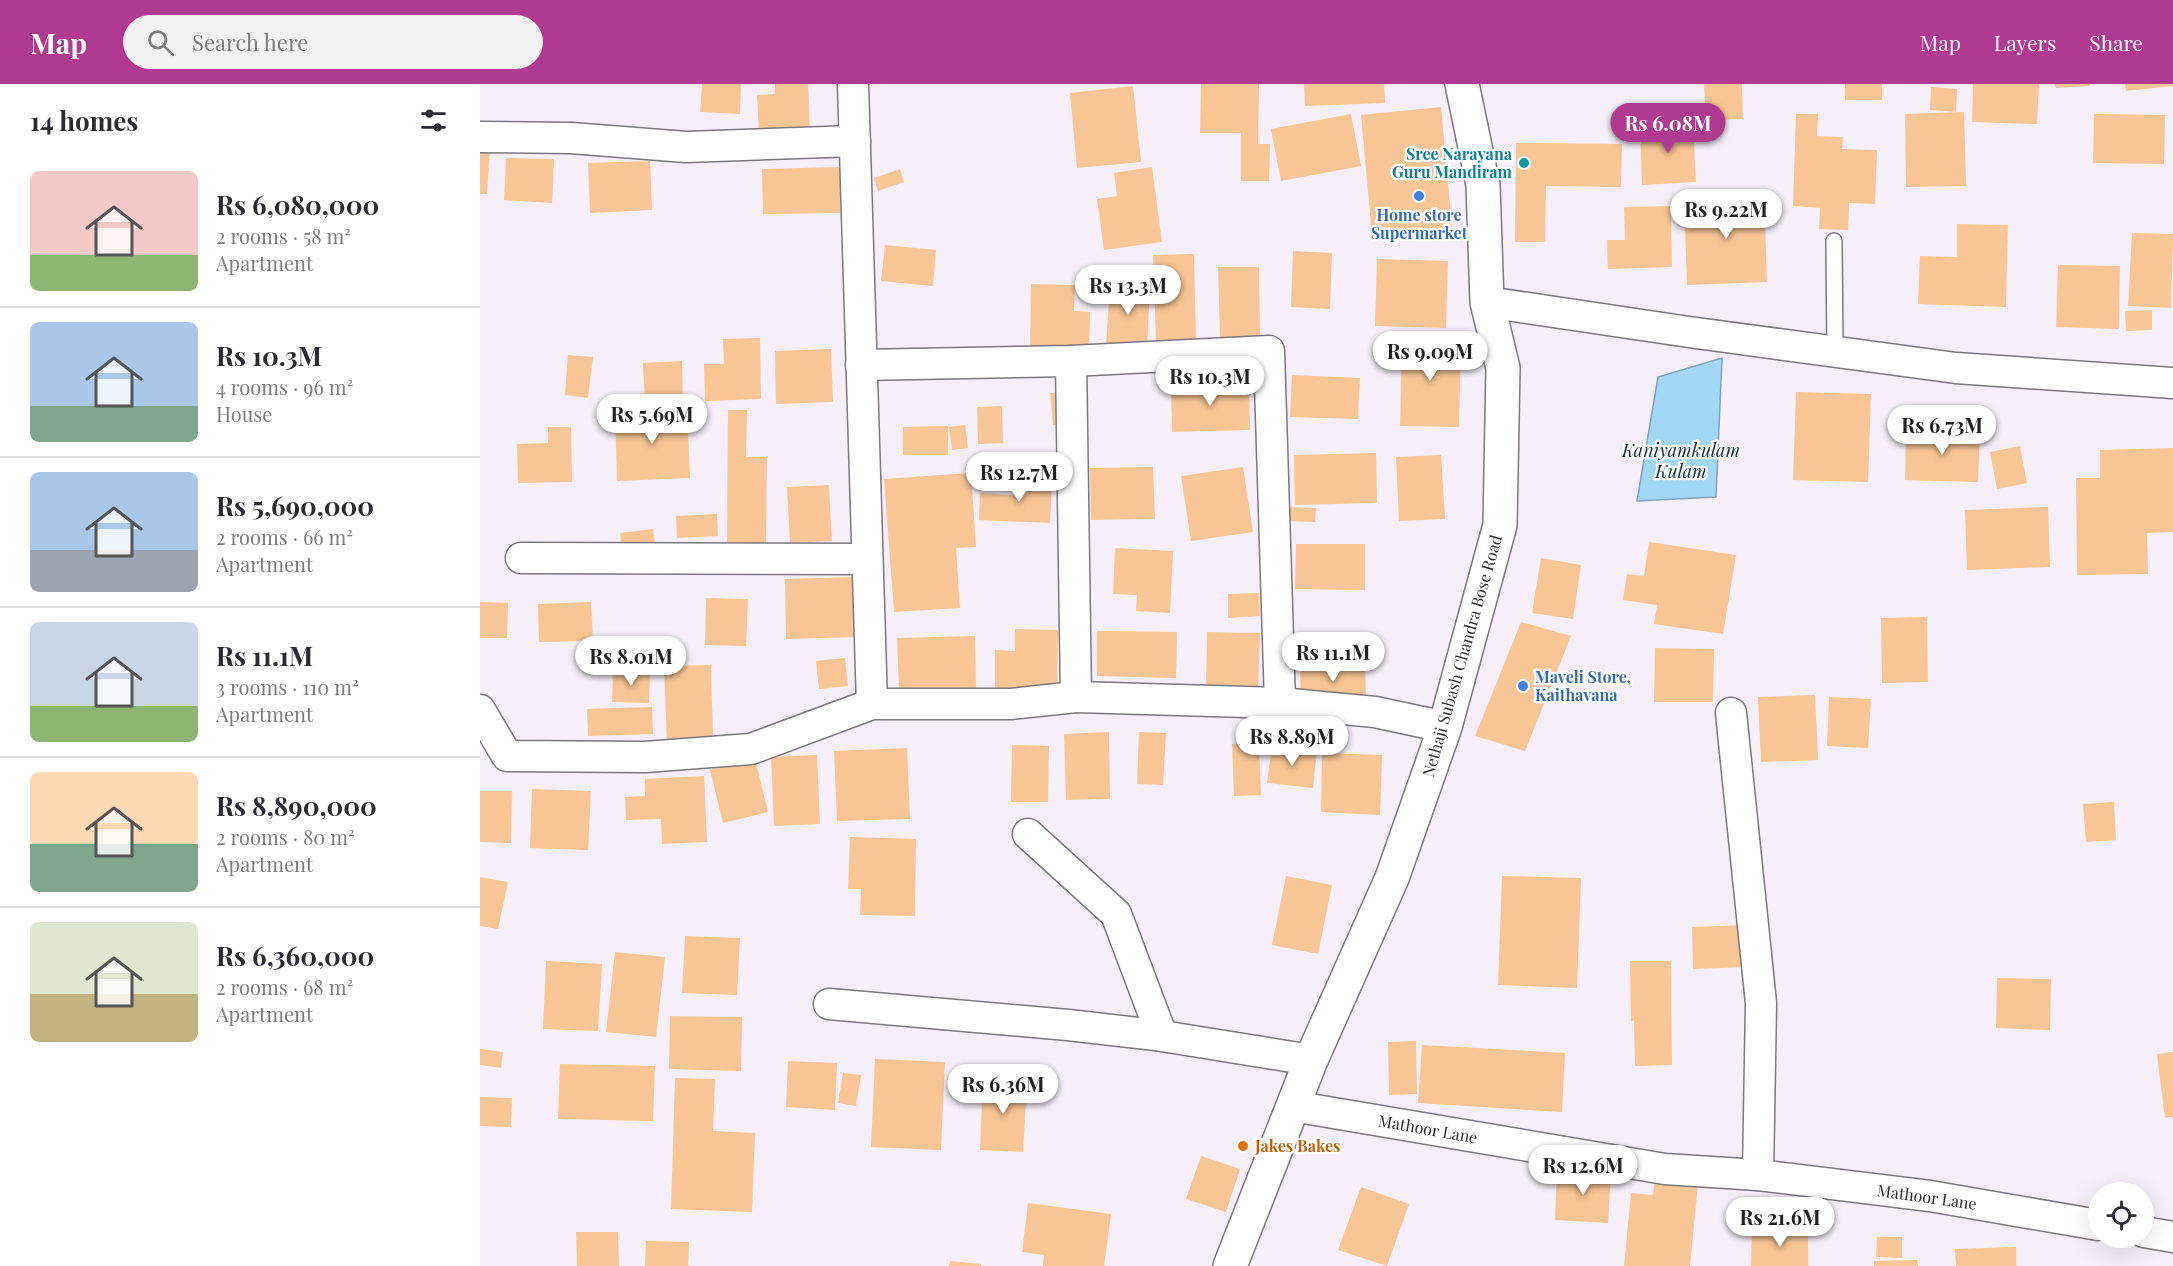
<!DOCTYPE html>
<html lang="en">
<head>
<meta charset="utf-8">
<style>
  body { margin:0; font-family:"Playfair Display",serif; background:#f2f2f3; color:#2b2b33; height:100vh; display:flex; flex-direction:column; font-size:22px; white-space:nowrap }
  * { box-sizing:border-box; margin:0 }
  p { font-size:20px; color:#7c7c81 }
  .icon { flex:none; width:33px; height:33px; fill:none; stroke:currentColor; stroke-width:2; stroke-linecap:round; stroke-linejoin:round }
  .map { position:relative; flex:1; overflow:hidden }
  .side { display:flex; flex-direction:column; background:#fff; width:480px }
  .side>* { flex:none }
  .fabs { position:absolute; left:1608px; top:1098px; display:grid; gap:12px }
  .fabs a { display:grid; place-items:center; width:66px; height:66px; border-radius:50%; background:#fff; box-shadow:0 6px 24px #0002; font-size:30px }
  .price { position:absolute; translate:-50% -51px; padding:0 14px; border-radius:21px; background:#fff; color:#222; font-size:20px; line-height:39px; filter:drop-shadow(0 2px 3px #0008) }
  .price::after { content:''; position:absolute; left:50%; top:36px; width:18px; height:14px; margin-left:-9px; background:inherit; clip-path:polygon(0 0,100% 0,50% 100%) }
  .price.selected { background:#b03a92; color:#fff }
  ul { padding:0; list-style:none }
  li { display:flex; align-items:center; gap:18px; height:150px; padding:0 30px }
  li+li { border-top:2px solid #e1e1e2 }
  li span { display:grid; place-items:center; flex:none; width:168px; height:120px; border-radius:9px; color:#555 }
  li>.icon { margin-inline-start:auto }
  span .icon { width:72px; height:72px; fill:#fffc; stroke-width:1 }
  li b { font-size:26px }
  h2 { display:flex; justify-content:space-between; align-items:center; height:72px; padding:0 30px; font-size:26px }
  header { display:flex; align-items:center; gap:36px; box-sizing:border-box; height:84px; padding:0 30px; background:#b03a92; color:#fff }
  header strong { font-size:28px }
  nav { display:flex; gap:33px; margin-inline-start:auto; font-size:21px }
  .search { width:420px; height:54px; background:#f2f2f3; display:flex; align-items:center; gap:15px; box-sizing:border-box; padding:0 21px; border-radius:33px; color:#7c7c81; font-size:22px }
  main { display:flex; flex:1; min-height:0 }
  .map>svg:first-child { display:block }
</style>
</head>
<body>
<header>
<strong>Map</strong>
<div class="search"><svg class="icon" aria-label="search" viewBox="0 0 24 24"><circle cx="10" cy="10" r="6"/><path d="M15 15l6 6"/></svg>Search here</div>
<nav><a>Map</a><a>Layers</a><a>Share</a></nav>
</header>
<main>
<section class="side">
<h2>14 homes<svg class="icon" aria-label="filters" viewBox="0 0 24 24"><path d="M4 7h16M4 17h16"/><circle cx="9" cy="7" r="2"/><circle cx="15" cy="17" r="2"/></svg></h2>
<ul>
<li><span style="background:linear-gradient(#f6c9c9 70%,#8fb573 0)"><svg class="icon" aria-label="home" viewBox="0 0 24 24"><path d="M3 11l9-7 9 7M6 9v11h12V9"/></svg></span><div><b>Rs 6,080,000</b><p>2 rooms · 58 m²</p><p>Apartment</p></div></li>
<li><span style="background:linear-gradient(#a9c7e8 70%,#7fa58c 0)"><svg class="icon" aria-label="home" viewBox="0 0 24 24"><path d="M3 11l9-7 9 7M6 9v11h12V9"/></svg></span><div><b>Rs 10.3M</b><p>4 rooms · 96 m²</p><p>House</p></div></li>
<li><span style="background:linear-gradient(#a9c7e8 65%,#9aa5b1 0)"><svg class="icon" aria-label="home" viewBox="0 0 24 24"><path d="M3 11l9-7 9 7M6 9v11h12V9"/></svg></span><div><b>Rs 5,690,000</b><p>2 rooms · 66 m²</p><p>Apartment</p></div></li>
<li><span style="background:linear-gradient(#c9d6e8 70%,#8fb573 0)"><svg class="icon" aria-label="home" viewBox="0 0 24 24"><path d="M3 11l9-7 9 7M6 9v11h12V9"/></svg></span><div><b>Rs 11.1M</b><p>3 rooms · 110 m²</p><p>Apartment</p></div></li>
<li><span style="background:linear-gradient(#ffd9b3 60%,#7fa58c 0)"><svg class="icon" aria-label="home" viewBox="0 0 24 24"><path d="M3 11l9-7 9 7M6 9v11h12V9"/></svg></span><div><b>Rs 8,890,000</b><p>2 rooms · 80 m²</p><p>Apartment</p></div></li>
<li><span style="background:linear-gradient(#dfe7d0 60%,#c2b280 0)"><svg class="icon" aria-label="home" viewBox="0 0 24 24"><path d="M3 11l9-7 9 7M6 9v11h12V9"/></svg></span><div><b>Rs 6,360,000</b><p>2 rooms · 68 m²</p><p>Apartment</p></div></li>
</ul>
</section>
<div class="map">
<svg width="1693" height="1182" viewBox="0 0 1693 1182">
  <rect width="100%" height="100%" fill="#f6eff9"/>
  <polygon fill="#a3d7f6" stroke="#7fa3ba" stroke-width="1.5" points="1242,274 1236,413 1157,417 1178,293"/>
  <g fill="#f8c594">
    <polygon points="222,0 261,0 260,30 220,28"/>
    <polygon points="295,0 328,0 330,47 279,49 277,11 295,10"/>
    <polygon points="721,0 779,0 778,60 790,60 789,97 761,97 761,49 720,49"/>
    <polygon points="824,0 904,0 905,19 825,22"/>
    <polygon points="1224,0 1262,0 1263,35 1226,36"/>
    <rect x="1365" y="0" width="37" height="16"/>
    <polygon points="1493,0 1559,0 1557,40 1492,38"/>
    <polygon points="1575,0 1610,0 1610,2 1576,4"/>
    <polygon points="1645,0 1693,0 1693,2 1646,7"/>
    <polygon points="653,2 661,78 597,84 590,9"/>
    <polygon points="1451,3 1477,5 1476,28 1450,26"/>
    <polygon points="961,23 972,143 892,151 881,31"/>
    <polygon points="1484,28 1486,102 1426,103 1425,30"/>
    <polygon points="871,30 881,82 801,97 791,45"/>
    <polygon points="1316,30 1338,30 1337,52 1363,53 1362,65 1397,66 1395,120 1369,119 1368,146 1339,145 1340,124 1313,122"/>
    <polygon points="1614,30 1685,31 1684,80 1613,79"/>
    <polygon points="1213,39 1216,98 1162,101 1160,41"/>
    <polygon points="1036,59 1142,60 1141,103 1066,102 1065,158 1035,158"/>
    <polygon points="0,63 10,64 7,110 0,110"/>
    <polygon points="26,74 74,75 72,119 24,116"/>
    <polygon points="170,77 172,126 110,129 108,79"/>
    <polygon points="360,83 360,129 283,130 282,85"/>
    <polygon points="672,83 682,158 624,166 617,115 637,112 634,89"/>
    <polygon points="420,85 424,98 398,107 394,94"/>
    <polygon points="1284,111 1287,198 1207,201 1204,114"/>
    <polygon points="1191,122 1192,183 1128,185 1127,156 1145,156 1144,123"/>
    <polygon points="1477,140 1528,141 1526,223 1438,220 1440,172 1477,173"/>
    <polygon points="1652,149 1693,150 1691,224 1648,222"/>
    <polygon points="405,161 456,166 453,202 401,197"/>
    <polygon points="813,167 852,169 850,225 811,223"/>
    <polygon points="714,170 716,256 676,257 673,171"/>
    <polygon points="897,175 968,177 966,244 895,242"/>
    <polygon points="1578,181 1640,182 1639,245 1576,243"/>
    <polygon points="738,183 779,183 780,253 740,253"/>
    <polygon points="551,200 595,201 594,227 610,228 609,267 550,266"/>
    <polygon points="630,200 670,202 667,264 626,262"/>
    <polygon points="1672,226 1672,246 1646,247 1645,227"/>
    <polygon points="922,253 981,254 979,343 920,342"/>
    <polygon points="280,254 281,315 225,317 224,280 244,280 243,255"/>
    <polygon points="351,265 353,318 296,320 295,267"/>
    <polygon points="88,271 113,273 108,314 85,311"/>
    <polygon points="202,277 203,318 165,320 163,279"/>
    <polygon points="812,291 880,294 878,335 810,333"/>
    <polygon points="769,299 770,346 692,348 691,300"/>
    <polygon points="593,308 596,339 573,341 570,309"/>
    <polygon points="1316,308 1391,310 1388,398 1313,396"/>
    <polygon points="522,322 523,359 498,360 497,323"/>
    <polygon points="207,325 210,394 137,397 135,328"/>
    <polygon points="248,326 267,326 266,373 287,373 286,467 247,466"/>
    <polygon points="485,341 488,364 472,366 469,343"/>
    <polygon points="468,342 468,371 423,371 423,343"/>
    <polygon points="68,343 91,343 92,398 38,399 37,360 68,359"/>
    <polygon points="1426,346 1500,348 1498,398 1425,396"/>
    <polygon points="1540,362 1547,399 1517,405 1510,368"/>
    <polygon points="1693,364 1693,448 1667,449 1668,490 1597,491 1596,394 1620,394 1620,366"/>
    <polygon points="896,369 897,419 815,421 814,371"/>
    <polygon points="961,371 965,435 919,437 916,373"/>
    <polygon points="673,383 675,435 611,436 610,384"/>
    <polygon points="763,383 773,448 711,457 701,392"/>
    <polygon points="491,389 496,463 476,464 480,524 414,528 404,395"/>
    <polygon points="533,395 572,397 570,439 499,436 500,409 533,411"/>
    <polygon points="349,401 352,457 310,459 307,403"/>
    <polygon points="806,423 836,424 835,438 806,437"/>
    <polygon points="1568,423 1570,483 1487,486 1485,426"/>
    <polygon points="237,430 238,452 197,454 196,432"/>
    <polygon points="173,445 176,467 142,470 140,449"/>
    <polygon points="1169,458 1256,471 1243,550 1174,540 1177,521 1143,516 1147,490 1164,492"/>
    <polygon points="816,460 885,460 885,506 815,505"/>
    <polygon points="635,464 693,467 690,529 656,527 657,511 633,510"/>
    <polygon points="1061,474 1101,481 1093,535 1052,529"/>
    <polygon points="377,493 378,553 306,555 305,495"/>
    <polygon points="779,509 780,532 748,534 748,510"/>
    <polygon points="226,514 268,515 266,562 225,561"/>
    <polygon points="0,518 28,519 27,554 0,554"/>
    <polygon points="111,518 113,557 59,558 58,520"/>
    <polygon points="1447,533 1448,598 1402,599 1401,534"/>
    <polygon points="1041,538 1091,552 1045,667 995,652"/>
    <polygon points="535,545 578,546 577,607 515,606 515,566 535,567"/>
    <polygon points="617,547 697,548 696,594 617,592"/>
    <polygon points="727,548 780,549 778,607 726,606"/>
    <polygon points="495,552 496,604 419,606 417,554"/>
    <polygon points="1175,564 1234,565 1233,618 1174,618"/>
    <polygon points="365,574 368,602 339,605 336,577"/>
    <polygon points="231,581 233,659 187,661 184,582"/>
    <polygon points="885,581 886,616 821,618 820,582"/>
    <polygon points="133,587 170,588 169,619 132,618"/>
    <polygon points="1335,611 1338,676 1281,678 1278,613"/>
    <polygon points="1349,613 1391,615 1388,664 1347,662"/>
    <polygon points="172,623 173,650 108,652 107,625"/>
    <polygon points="629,648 630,715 586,716 584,650"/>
    <polygon points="659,648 686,649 683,701 657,700"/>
    <polygon points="779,659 781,711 754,712 752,660"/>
    <polygon points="532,661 569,662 568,718 531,718"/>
    <polygon points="792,661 837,666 833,704 787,699"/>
    <polygon points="427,664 430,735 357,737 354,667"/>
    <polygon points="842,669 902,671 900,731 841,728"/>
    <polygon points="337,671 340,740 294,742 291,673"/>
    <polygon points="275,675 288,728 243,739 230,686"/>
    <polygon points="224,692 227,758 182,760 181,735 146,736 145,713 165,712 165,695"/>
    <polygon points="52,705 111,707 108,766 50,764"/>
    <polygon points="0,707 32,707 31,759 0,758"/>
    <polygon points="1634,718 1636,756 1606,758 1603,720"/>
    <polygon points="370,753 436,755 435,832 380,831 381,805 368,805"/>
    <polygon points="806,792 852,801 838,870 792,861"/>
    <polygon points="1022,792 1101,794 1097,904 1018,901"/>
    <polygon points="0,793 28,798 18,845 0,842"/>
    <polygon points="1267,841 1269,883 1213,885 1212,843"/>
    <polygon points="205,852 260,854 257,911 202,909"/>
    <polygon points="135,868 185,873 176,953 126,948"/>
    <polygon points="66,877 122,880 118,947 63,945"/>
    <polygon points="1150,877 1191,877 1192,981 1155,982 1154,937 1151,937"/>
    <polygon points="1517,894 1571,895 1570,946 1516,944"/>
    <polygon points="190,932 262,933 261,987 189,985"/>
    <polygon points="936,957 937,1010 909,1011 908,958"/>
    <polygon points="942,961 1085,969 1082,1028 938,1019"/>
    <polygon points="0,965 23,968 21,984 0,981"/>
    <polygon points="1693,968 1693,1033 1685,1034 1677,970"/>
    <polygon points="395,975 465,978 461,1066 391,1063"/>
    <polygon points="308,977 357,979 355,1026 306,1023"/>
    <polygon points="80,980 175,982 173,1037 78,1035"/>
    <polygon points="363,989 381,991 376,1022 358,1019"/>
    <polygon points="195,994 235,995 233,1047 275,1049 272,1128 191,1125"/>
    <polygon points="503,994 547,996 543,1068 500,1066"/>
    <polygon points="0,1013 32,1014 31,1043 0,1042"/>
    <polygon points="721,1072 760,1085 746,1128 706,1115"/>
    <polygon points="1077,1085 1131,1088 1128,1139 1075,1136"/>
    <polygon points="1175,1095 1218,1099 1210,1182 1144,1182 1151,1109 1173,1111"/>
    <polygon points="881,1103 929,1120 907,1182 858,1166"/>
    <polygon points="548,1119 631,1130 624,1182 563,1182 564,1171 542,1168"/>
    <polygon points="1272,1146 1328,1147 1328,1182 1271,1182"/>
    <polygon points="96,1148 138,1148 139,1182 97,1182"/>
    <polygon points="1397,1153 1422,1153 1422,1174 1396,1173"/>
    <polygon points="166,1157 209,1158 208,1182 165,1182"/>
    <polygon points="1536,1163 1536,1182 1476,1182 1475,1165"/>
    <polygon points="1437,1176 1438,1182 1394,1182 1394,1177"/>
    <polygon points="470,1177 501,1180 501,1182 469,1182"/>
  </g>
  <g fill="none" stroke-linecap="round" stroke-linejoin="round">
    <g stroke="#7d777f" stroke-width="18">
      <polyline id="service" points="1354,157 1355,268"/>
    </g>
    <g stroke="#7d777f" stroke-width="33">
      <g id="minor">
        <polyline points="373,0 392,620"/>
        <polyline points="0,53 91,54 206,63 375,57"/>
        <polyline points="1007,218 1209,248 1476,284 1693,299"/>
        <polyline points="591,277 596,613"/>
        <polyline points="381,281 591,277 789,267 800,619"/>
        <polyline points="41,474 387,475"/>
        <polyline points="0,626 27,672 165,673 271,665 392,620 531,620 596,613 800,619 895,628 965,643"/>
        <polyline points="1251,629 1281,919 1278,1091"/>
        <polyline points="548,750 636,830 682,952"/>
        <polyline points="349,920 588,941 676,951 831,976"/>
        <polyline points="812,1022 1185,1085 1278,1091 1450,1112 1618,1141"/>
        <polyline points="1664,1148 1693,1153"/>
      </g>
    </g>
    <g stroke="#7d777f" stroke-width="36">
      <polyline id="secondary" points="750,1182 831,976 912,794 965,643 1020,441 1023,284 1007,218 1003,101 982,0"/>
    </g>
    <use href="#service" stroke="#fff" stroke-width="15"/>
    <use href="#minor" stroke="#fff" stroke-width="30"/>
    <use href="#secondary" stroke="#fff" stroke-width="33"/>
  </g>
  <circle fill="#0f9aa8" stroke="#fff" stroke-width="2" cx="1044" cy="79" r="6"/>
  <g fill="#3f7fe0" stroke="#fff" stroke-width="2">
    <circle cx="939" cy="112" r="6"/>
    <circle cx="1043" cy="602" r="6"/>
  </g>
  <circle fill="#e8710a" stroke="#fff" stroke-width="2" cx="763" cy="1062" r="6"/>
  <g text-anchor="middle" stroke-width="4.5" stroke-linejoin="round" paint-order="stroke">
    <g font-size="16" font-weight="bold" fill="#0d838f" stroke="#fff" text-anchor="end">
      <text x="1032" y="76">Sree Narayana<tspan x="1032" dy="18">Guru Mandiram</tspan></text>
    </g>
    <g font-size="16" font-weight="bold" fill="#366cbe" stroke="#fff">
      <text x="939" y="137">Home store<tspan x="939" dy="18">Supermarket</tspan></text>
      <text x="1055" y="599" text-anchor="start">Maveli Store,<tspan x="1055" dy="18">Kaithavana</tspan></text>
    </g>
    <g font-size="16" fill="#2c2a2d" stroke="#fff">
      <text transform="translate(982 572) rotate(-74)" y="6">Nethaji Subash Chandra Bose Road</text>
      <text transform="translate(948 1045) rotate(10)" y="6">Mathoor Lane</text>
      <text transform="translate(1447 1113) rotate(8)" y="6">Mathoor Lane</text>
    </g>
    <g font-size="16" font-weight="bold" fill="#c56008" stroke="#fff" text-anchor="start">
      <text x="775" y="1068">Jakes Bakes</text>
    </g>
    <g font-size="18" font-style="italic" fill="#0e2c3c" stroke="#fff">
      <text x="1201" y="373">Kaniyamkulam<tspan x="1201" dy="21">Kulam</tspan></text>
    </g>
  </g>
</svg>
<div class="fabs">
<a><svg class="icon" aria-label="locate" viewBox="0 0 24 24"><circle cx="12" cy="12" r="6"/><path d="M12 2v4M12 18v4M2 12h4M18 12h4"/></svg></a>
</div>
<b class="price selected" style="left:1188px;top:70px">Rs 6.08M</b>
<b class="price" style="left:1246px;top:156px">Rs 9.22M</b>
<b class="price" style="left:648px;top:232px">Rs 13.3M</b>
<b class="price" style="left:950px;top:298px">Rs 9.09M</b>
<b class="price" style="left:730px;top:323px">Rs 10.3M</b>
<b class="price" style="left:172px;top:361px">Rs 5.69M</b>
<b class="price" style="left:1462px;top:372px">Rs 6.73M</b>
<b class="price" style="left:539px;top:419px">Rs 12.7M</b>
<b class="price" style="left:853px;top:599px">Rs 11.1M</b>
<b class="price" style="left:151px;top:603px">Rs 8.01M</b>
<b class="price" style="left:812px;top:683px">Rs 8.89M</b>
<b class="price" style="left:523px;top:1031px">Rs 6.36M</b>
<b class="price" style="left:1103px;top:1112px">Rs 12.6M</b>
<b class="price" style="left:1300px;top:1164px">Rs 21.6M</b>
</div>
</main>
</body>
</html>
